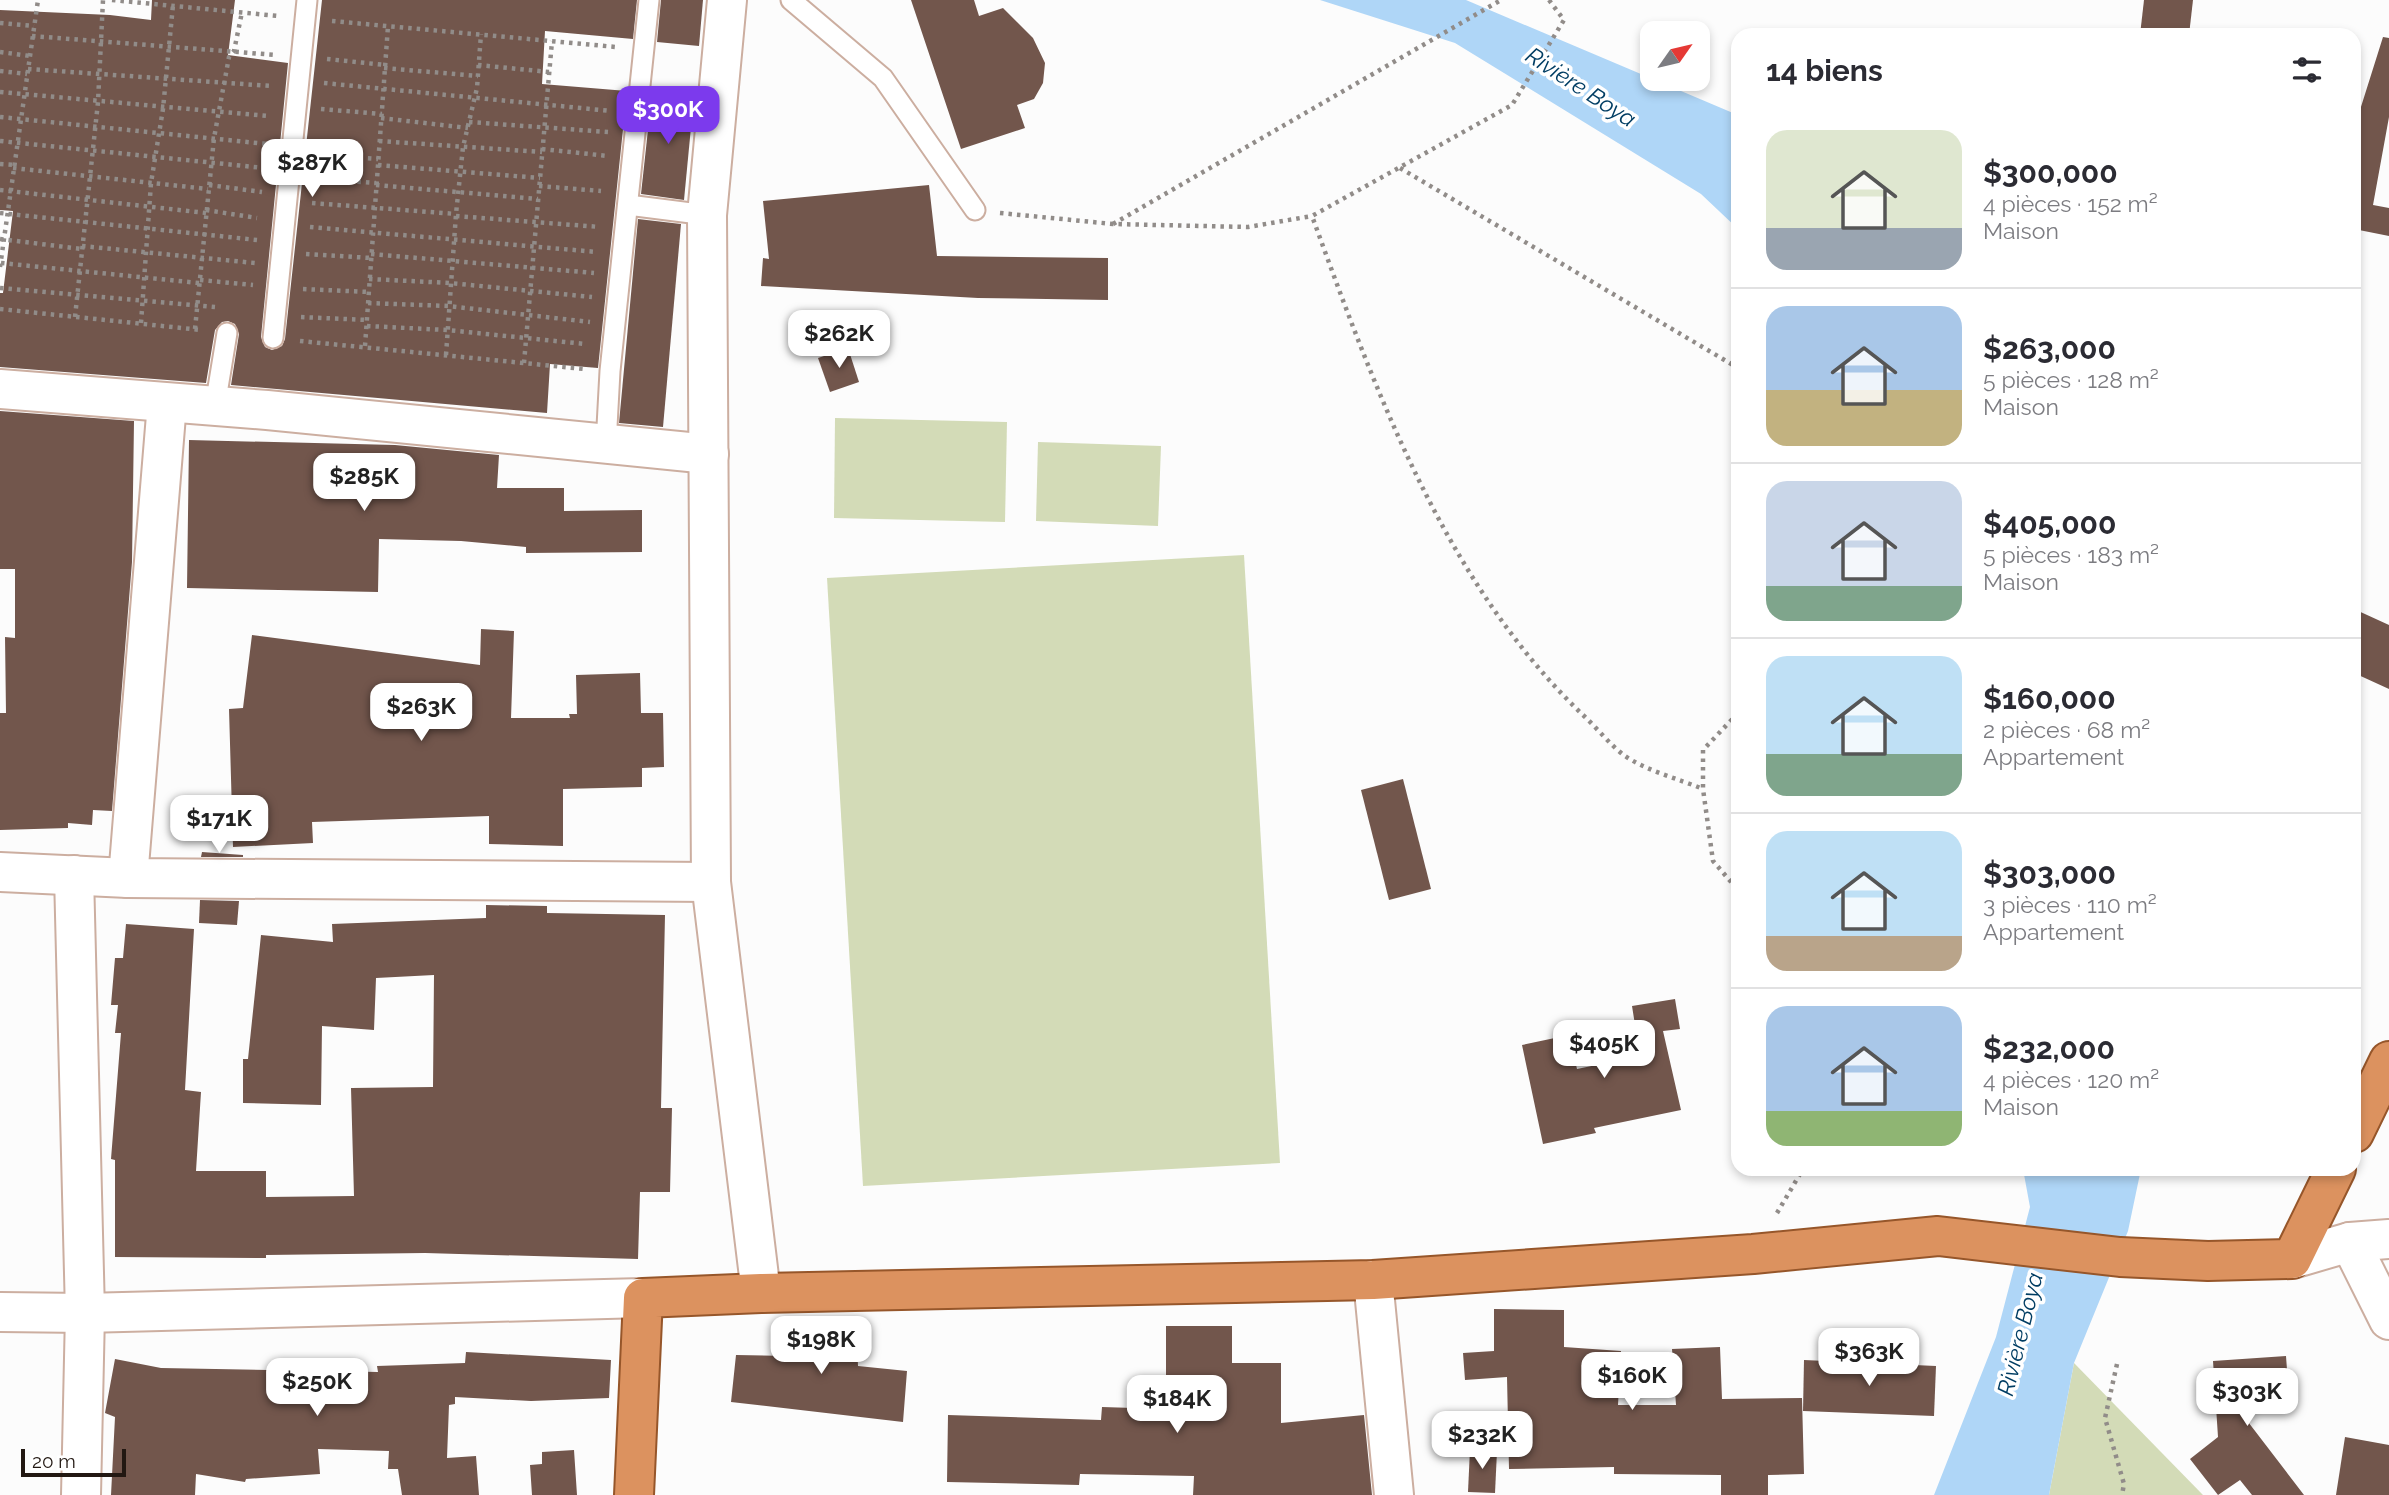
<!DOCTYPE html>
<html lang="fr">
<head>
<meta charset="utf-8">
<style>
  body { margin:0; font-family:Raleway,sans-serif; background:#f7f7f7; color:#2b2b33; height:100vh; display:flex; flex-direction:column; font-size:26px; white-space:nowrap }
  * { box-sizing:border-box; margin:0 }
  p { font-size:23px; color:#7c7c81 }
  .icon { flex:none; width:38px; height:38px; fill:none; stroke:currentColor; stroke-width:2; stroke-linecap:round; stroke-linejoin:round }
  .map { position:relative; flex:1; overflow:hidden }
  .details { position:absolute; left:1731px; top:28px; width:630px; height:1148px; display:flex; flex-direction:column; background:#fff; border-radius:21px; box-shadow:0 4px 10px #0003 }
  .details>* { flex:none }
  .needle { width:46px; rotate:56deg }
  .controls { position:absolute; left:1640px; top:21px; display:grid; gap:14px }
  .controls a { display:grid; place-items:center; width:70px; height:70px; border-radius:14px; background:#fff; box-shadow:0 4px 10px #0003; font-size:35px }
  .scale { position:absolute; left:21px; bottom:18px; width:105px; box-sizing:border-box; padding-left:7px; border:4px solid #221812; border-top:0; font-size:19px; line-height:24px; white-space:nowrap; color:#221812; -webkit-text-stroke:5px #fff; paint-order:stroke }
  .price { position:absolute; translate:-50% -60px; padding:0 16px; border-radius:14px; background:#fff; color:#222; font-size:23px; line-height:46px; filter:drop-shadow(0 2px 4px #0008) }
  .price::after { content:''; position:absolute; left:50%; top:42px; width:21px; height:16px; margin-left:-10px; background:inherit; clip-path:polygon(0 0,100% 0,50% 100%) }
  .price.selected { background:#7c3aed; color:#fff }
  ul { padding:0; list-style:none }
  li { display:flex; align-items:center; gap:21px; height:175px; padding:0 35px }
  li+li { border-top:2px solid #e1e1e2 }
  li span { display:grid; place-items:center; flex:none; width:196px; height:140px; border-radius:21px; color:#555 }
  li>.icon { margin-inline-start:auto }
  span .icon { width:84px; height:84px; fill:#fffc; stroke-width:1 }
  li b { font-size:30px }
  h2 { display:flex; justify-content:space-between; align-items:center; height:84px; padding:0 35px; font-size:30px }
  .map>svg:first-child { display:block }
</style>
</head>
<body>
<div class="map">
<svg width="2389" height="1495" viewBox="0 0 2389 1495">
  <rect width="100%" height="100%" fill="#fcfcfc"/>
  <g fill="#d3dbb7">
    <polygon points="835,418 1007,422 1005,522 834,518"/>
    <polygon points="1038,442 1161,446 1158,526 1036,521"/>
    <polygon points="1244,555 1280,1163 863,1186 827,578"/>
    <polygon points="2074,1363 2203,1495 2049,1495"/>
  </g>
  <g fill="#afd6f7">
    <polygon points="1320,0 1466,0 1733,113 1738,116 1738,229 1701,194 1455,43"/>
    <polygon points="2023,1169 2141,1169 2128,1231 2074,1363 2049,1495 1934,1495 1996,1337 2030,1207"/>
  </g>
  <g fill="#72564c">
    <polygon points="152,0 235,0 228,55 288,63 261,337 265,347 272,350 282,346 285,339 322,0 637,0 633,39 545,31 542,84 627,91 598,368 550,364 547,413 231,385 239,334 235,324 228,321 222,322 215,330 206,383 0,367 0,293 3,293 13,211 0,210 0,10 110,15 151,20"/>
    <polygon points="661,0 703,0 699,46 657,42"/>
    <polygon points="911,0 974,0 979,16 1003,8 1033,38 1045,63 1043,83 1034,99 1017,105 1025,128 961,149"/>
    <polygon points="2144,0 2193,0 2189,35 2140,35"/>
    <polygon points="2383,37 2389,38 2389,117 2373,205 2389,208 2389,236 2354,229 2354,129"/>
    <polygon points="652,93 694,96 684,200 641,194"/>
    <polygon points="929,185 937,256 1108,258 1108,300 978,298 761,286 763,258 769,259 763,201"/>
    <polygon points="638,219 681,224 663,427 619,423"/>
    <polygon points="848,348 859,382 830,392 818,358"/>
    <polygon points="0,411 134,421 132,562 112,811 93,810 92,825 68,823 68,828 0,830 0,713 6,713 5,637 15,638 15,569 0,569"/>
    <polygon points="189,440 395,445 499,455 497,488 564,488 564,511 642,510 642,552 526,553 526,547 461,541 379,539 378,592 187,588"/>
    <polygon points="2354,609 2389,625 2389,689 2354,673"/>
    <polygon points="481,629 514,631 511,718 570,718 569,714 577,714 576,675 640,673 641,713 663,713 664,767 642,768 642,787 563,789 563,846 489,844 489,816 312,822 313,843 233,847 229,709 243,708 252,635 480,665"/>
    <polygon points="1403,779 1431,889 1389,900 1361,790"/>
    <polygon points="202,852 243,855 243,857 201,857"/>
    <polygon points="200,900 239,901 237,925 199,923"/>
    <polygon points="486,905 547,906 547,913 665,915 661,1108 672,1108 670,1192 640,1192 638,1259 425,1253 266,1255 266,1258 115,1257 115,1160 111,1159 121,1033 115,1033 118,1005 111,1005 115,958 123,958 126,924 194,929 185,1090 201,1092 196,1171 266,1171 266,1197 354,1196 351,1088 433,1087 434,975 376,978 374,1030 322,1026 321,1105 243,1103 243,1059 248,1059 261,935 333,942 332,924 486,918"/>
    <polygon points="1675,999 1680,1029 1663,1031 1681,1110 1594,1128 1596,1133 1543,1144 1522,1045 1569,1035 1577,1069 1640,1056 1632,1006"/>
    <polygon points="1494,1309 1564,1310 1564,1347 1621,1351 1618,1405 1676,1405 1672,1349 1720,1347 1722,1399 1802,1398 1804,1474 1768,1475 1768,1495 1721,1495 1721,1475 1614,1474 1614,1467 1509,1469 1507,1377 1465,1380 1463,1353 1494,1351"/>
    <polygon points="856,1321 858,1366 907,1371 903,1422 731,1402 736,1355 789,1356 788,1323"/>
    <polygon points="1166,1326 1232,1326 1232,1363 1281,1363 1281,1423 1364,1415 1372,1495 1193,1495 1194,1476 1080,1474 1079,1485 947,1482 948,1415 1101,1420 1102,1407 1166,1409"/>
    <polygon points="466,1352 611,1360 609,1398 531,1401 455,1397 455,1404 449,1405 447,1458 476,1456 479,1495 402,1495 398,1469 388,1469 389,1451 318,1449 320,1474 246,1479 245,1482 196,1474 195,1495 111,1495 115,1417 105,1413 115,1359 161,1368 378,1372 377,1366 465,1363"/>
    <polygon points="2286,1356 2290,1411 2242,1414 2304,1495 2252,1495 2240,1480 2218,1495 2190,1459 2218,1437 2213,1361"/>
    <polygon points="1804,1360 1936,1366 1934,1416 1803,1411"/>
    <polygon points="2345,1437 2389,1445 2389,1495 2336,1495"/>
    <polygon points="1470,1449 1497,1451 1495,1493 1468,1492"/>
    <polygon points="574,1450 577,1495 532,1495 530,1465 542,1464 542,1452"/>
  </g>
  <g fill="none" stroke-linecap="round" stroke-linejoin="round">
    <g stroke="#ccaea0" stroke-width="23">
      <g id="service">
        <polyline points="791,0 883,78 975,210"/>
        <polyline points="628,205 707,215"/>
        <polyline points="273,338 307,0"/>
        <polyline points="215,406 227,333"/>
        <polyline points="606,445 610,371 649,0"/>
      </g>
    </g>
    <g stroke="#ccaea0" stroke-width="42">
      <g id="minor">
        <polyline points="727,0 707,215 711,882 761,1293"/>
        <polyline points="0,389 267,410 709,454"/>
        <polyline points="0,872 128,878 711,882"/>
        <polyline points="74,875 85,1313 81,1495"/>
        <polyline points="128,878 167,403"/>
        <polyline points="2350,1242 2389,1320"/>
        <polyline points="2292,1259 2350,1242 2389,1239"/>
        <polyline points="1373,1280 1394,1495"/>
        <polyline points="0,1312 85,1313 643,1298"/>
      </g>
    </g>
    <g stroke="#96562a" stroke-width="42">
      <g id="trunk">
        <polyline points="2354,1133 2389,1061"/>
        <polyline points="634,1495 643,1298 761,1293 1373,1280 1753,1254 1938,1236 2120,1257 2208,1261 2292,1259 2336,1169"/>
      </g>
    </g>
    <g stroke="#918c89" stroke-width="4.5" stroke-dasharray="3.5 5" stroke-linecap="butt">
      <polyline points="112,0 278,16"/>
      <path d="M1549,0L1564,20L1512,105L1312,216C1376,392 1445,583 1583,715C1597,728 1610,745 1625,756C1647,771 1679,779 1703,789"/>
      <polyline points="332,21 616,47"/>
      <polyline points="0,23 34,26"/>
      <polyline points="32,36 276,55"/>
      <polyline points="0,52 30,56"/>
      <polyline points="327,59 385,65"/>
      <polyline points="478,65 549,72"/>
      <polyline points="384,68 478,76"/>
      <polyline points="28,69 271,86"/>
      <polyline points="0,71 27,74"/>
      <polyline points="324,83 611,111"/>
      <polyline points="0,92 268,116"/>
      <polyline points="321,109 382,114"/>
      <polyline points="0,117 267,144"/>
      <polyline points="381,118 468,128"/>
      <polyline points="469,122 608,132"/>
      <polyline points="0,141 264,168"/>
      <polyline points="379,141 542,152"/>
      <polyline points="542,149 608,156"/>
      <polyline points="317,155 378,159"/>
      <polyline points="0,164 14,165"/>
      <polyline points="378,165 540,178"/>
      <polyline points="13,168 208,189"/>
      <polyline points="1400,168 1738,368"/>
      <polyline points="315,179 376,183"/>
      <polyline points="209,185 262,192"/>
      <polyline points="376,185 538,199"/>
      <polyline points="539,186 601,191"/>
      <polyline points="0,190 206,213"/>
      <polyline points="312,203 456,214"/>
      <polyline points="206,210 257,218"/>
      <polyline points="0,213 257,240"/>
      <polyline points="1000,213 1113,224 1248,227 1312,216"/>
      <polyline points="456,216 600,227"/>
      <polyline points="1113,224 1501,0"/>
      <polyline points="310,227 597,252"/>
      <polyline points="0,239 82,249"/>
      <polyline points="82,246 255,263"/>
      <polyline points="306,254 371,258"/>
      <polyline points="371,254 594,273"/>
      <polyline points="1,263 199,283"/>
      <polyline points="0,267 38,0"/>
      <polyline points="369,279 450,283 592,297"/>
      <polyline points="200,280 253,285"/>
      <polyline points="0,288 215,307"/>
      <polyline points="303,289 369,292"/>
      <polyline points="368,303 448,306 590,322"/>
      <polyline points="0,309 201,330"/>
      <polyline points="75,317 98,102 103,0"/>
      <polyline points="301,317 367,320"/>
      <polyline points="141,323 151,183 163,109 173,5"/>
      <polyline points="367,326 447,330 585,344"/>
      <polyline points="195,329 214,138 229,57 234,51 242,12"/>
      <polyline points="300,341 584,369"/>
      <polyline points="365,346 388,26"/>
      <polyline points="446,355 456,214 463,147 477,88 481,34"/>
      <polyline points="524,363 552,41"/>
      <polyline points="1738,713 1703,750 1703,789 1713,861 1738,890"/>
      <polyline points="1777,1213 1803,1169"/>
      <polyline points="2117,1364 2105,1418 2124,1484 2122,1495"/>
    </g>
    <use href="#service" stroke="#fff" stroke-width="19"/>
    <use href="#minor" stroke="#fff" stroke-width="38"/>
    <use href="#trunk" stroke="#dc925f" stroke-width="38"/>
  </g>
  <g text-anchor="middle" stroke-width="7" stroke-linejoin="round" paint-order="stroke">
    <g font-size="23" font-style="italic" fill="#003d63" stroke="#fff">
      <text transform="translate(1581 87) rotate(33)" y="8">Rivière Boya</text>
      <text transform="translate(2020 1334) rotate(-76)" y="8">Rivière Boya</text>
    </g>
  </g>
</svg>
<div class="controls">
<a><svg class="needle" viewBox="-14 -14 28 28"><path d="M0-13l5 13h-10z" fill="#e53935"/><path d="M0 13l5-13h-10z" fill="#7c7c81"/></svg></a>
</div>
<div class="scale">20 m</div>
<b class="price selected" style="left:668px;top:146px">$300K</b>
<b class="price" style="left:312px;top:199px">$287K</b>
<b class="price" style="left:839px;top:370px">$262K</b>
<b class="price" style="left:364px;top:513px">$285K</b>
<b class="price" style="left:421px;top:743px">$263K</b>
<b class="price" style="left:219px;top:855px">$171K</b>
<b class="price" style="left:1604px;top:1080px">$405K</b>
<b class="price" style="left:821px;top:1376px">$198K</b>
<b class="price" style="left:1869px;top:1388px">$363K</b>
<b class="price" style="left:1632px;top:1412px">$160K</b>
<b class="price" style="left:317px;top:1418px">$250K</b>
<b class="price" style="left:2247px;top:1428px">$303K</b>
<b class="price" style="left:1177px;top:1435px">$184K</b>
<b class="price" style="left:1482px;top:1471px">$232K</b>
<section class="details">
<h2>14 biens<svg class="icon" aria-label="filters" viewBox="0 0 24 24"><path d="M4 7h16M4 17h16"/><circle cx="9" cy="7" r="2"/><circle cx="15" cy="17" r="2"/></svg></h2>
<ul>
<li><span style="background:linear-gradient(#dfe7d0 70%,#9aa5b1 0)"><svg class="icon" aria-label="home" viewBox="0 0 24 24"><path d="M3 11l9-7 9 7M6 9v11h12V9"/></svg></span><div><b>$300,000</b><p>4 pièces · 152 m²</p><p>Maison</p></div></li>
<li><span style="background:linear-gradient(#a9c7e8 60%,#c2b280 0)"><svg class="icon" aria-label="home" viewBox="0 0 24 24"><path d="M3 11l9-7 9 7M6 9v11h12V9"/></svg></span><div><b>$263,000</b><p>5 pièces · 128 m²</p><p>Maison</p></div></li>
<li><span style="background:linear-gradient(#c9d6e8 75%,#7fa58c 0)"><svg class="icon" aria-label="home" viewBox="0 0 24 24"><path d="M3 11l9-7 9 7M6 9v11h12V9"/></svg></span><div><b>$405,000</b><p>5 pièces · 183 m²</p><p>Maison</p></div></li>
<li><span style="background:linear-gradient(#bfe0f5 70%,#7fa58c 0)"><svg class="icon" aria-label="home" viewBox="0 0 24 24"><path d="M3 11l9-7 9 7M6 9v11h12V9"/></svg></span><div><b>$160,000</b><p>2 pièces · 68 m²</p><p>Appartement</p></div></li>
<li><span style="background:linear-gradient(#bfe0f5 75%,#b9a48a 0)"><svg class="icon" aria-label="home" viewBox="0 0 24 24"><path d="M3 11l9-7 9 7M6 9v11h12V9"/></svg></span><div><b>$303,000</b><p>3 pièces · 110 m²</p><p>Appartement</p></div></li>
<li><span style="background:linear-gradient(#a9c7e8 75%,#8fb573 0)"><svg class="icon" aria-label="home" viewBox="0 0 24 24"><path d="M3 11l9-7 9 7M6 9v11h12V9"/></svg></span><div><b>$232,000</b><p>4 pièces · 120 m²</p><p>Maison</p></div></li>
</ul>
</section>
</div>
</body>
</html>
